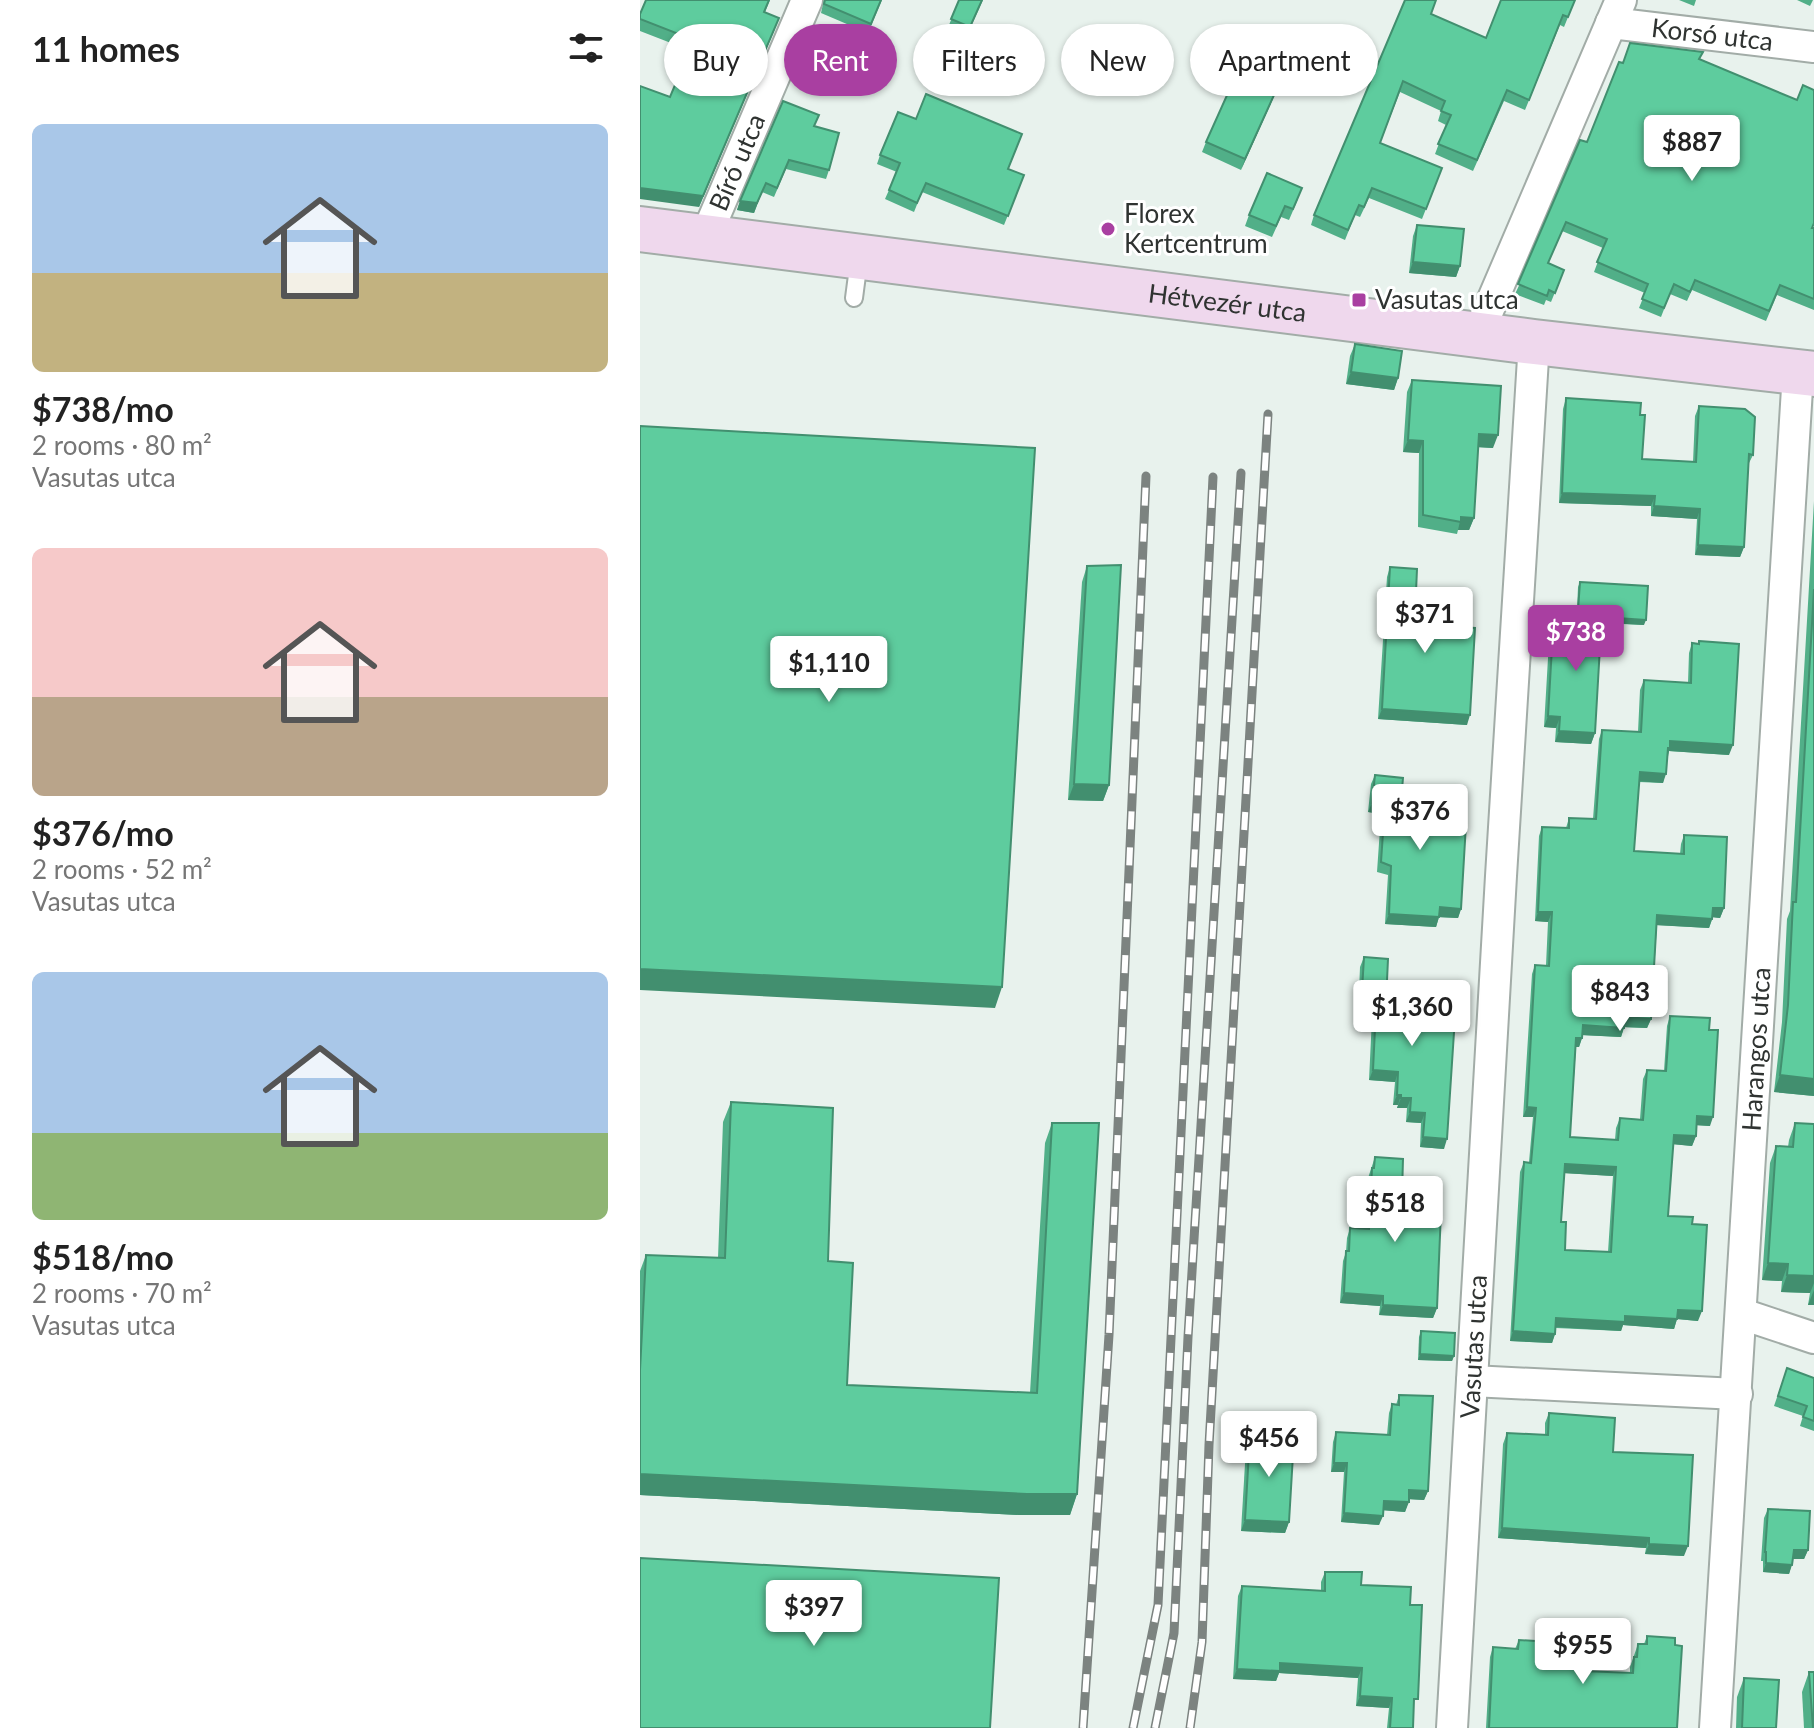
<!DOCTYPE html>
<html lang="en">
<head>
<meta charset="utf-8">
<style>
  body { margin:0; font-family:Lato,sans-serif; background:#f2f2f2; color:#222; height:100vh; display:flex; flex-direction:column; font-size:30px; white-space:nowrap }
  * { box-sizing:border-box; margin:0 }
  p { font-size:26px; color:#767676 }
  .icon { flex:none; width:44px; height:44px; fill:none; stroke:currentColor; stroke-width:2; stroke-linecap:round; stroke-linejoin:round }
  .map { position:relative; flex:1; overflow:hidden }
  .drawer { display:flex; flex-direction:column; background:#fff; width:640px }
  .drawer>* { flex:none }
  .banner { position:absolute; left:24px; top:24px; width:760px; height:72px; display:flex; gap:16px }
  .price { position:absolute; translate:-50% -68px; padding:0 18px; border-radius:8px; background:#fff; color:#222; font-size:26px; line-height:52px; filter:drop-shadow(0 2px 4px #0008) }
  .price::after { content:''; position:absolute; left:50%; top:48px; width:24px; height:18px; margin-left:-12px; background:inherit; clip-path:polygon(0 0,100% 0,50% 100%) }
  .price.current { background:#a93fa1; color:#fff }
  ul { padding:0; list-style:none }
  li { display:grid; align-content:center; gap:16px; height:424px; padding:0 32px }
  li span { display:grid; place-items:center; height:248px; border-radius:12px; color:#555 }
  li>.icon { margin-inline-start:auto }
  span .icon { width:144px; height:144px; fill:#fffc; stroke-width:1 }
  li b { font-size:34px }
  h2 { display:flex; justify-content:space-between; align-items:center; height:96px; padding:0 32px; font-size:34px }
  .pill { padding:0 28px; border-radius:36px; background:#fff; box-shadow:0 2px 6px #0004; font-size:28px; line-height:72px }
  .pill.current { background:#a93fa1; color:#fff }
  main { display:flex; flex:1; min-height:0 }
  .map>svg:first-child { display:block }
</style>
</head>
<body>
<main>
<section class="drawer">
<h2>11 homes<svg class="icon" aria-label="filters" viewBox="0 0 24 24"><path d="M4 7h16M4 17h16"/><circle cx="9" cy="7" r="2"/><circle cx="15" cy="17" r="2"/></svg></h2>
<ul>
<li><span style="background:linear-gradient(#a9c7e8 60%,#c2b280 0)"><svg class="icon" aria-label="home" viewBox="0 0 24 24"><path d="M3 11l9-7 9 7M6 9v11h12V9"/></svg></span><div><b>$738/mo</b><p>2 rooms · 80 m²</p><p>Vasutas utca</p></div></li>
<li><span style="background:linear-gradient(#f6c9c9 60%,#b9a48a 0)"><svg class="icon" aria-label="home" viewBox="0 0 24 24"><path d="M3 11l9-7 9 7M6 9v11h12V9"/></svg></span><div><b>$376/mo</b><p>2 rooms · 52 m²</p><p>Vasutas utca</p></div></li>
<li><span style="background:linear-gradient(#a9c7e8 65%,#8fb573 0)"><svg class="icon" aria-label="home" viewBox="0 0 24 24"><path d="M3 11l9-7 9 7M6 9v11h12V9"/></svg></span><div><b>$518/mo</b><p>2 rooms · 70 m²</p><p>Vasutas utca</p></div></li>
</ul>
</section>
<div class="map">
<svg width="1174" height="1728" viewBox="0 0 1174 1728">
  <rect width="100%" height="100%" fill="#e8f2ed"/>
  <g fill="none" stroke-linecap="round" stroke-linejoin="round">
    <g stroke="#a2aca7" stroke-width="20">
      <polyline id="lane" points="214,298 219,260"/>
    </g>
    <g stroke="#a2aca7" stroke-width="34">
      <g id="street">
        <path id="s1" d="M971,23L1174,47"/>
        <path id="s2" d="M66,236L167,0"/>
        <polyline points="838,334 981,0"/>
        <polyline points="1102,1314 1174,1338"/>
        <polyline points="832,1381 1097,1394"/>
        <path id="s3" d="M812,1728L861,876L894,342"/>
        <path id="s4" d="M1075,1728L1158,372"/>
      </g>
    </g>
    <g stroke="#a2aca7" stroke-width="48">
      <g id="secondary">
        <path id="s5" d="M0,229L894,342L1174,374"/>
      </g>
    </g>
    <use href="#lane" stroke="#fff" stroke-width="16"/>
    <use href="#street" stroke="#fff" stroke-width="30"/>
    <use href="#secondary" stroke="#efd8ed" stroke-width="44"/>
    <g stroke="#7c8380" stroke-width="9">
      <g id="rail">
        <polyline points="443,1728 469,1335 506,476"/>
        <polyline points="493,1728 518,1605 573,477"/>
        <polyline points="515,1728 534,1633 548,1337 601,473"/>
        <polyline points="550,1728 562,1642 569,1445 628,414"/>
      </g>
    </g>
    <use href="#rail" stroke="#fff" stroke-width="6" stroke-dasharray="18" stroke-linecap="butt"/>
  </g>
  <g fill="#51af88" fill-rule="evenodd">
    <polygon points="6,0 130,0 125,12 135,29 59,207 30,97 49,50 0,31 0,14"/>
    <polygon points="184,0 242,0 228,33 181,13"/>
    <polygon points="319,0 343,0 328,33 309,25"/>
    <polygon points="935,0 924,27 920,25 885,110 864,101 833,171 795,154 806,125 798,121 801,111 760,92 740,143 802,168 782,219 729,198 720,217 715,215 705,240 671,225 674,215 791,14 846,38"/>
    <polygon points="1039,0 1056,0 1054,6"/>
    <polygon points="1157,0 1173,0 1170,6"/>
    <polygon points="1060,60 1174,228 1174,310 1137,295 1126,321 1052,290 1047,301 1030,294 1021,317 999,308 1005,293 954,272 963,248 922,231 908,263 924,270 911,302 906,300 904,305 875,294 947,142 983,63"/>
    <polygon points="640,83 601,170 562,152 566,142"/>
    <polygon points="175,127 189,170 186,179 146,169 134,197 122,192 114,213 97,210 100,201"/>
    <polygon points="240,155 368,169 384,175 364,225 282,192 274,212 245,199 257,172 237,164"/>
    <polygon points="658,199 649,220 641,217 632,237 605,226 609,215"/>
    <polygon points="777,225 820,266 816,277 769,273 773,236"/>
    <polygon points="715,344 758,378 754,390 706,384 710,356"/>
    <polygon points="772,380 853,448 838,447 834,518 829,530 818,530 817,534 778,527 779,453 763,452 767,392"/>
    <polygon points="926,398 1000,415 1002,459 1053,462 1055,416 1059,406 1113,455 1108,465 1104,547 1100,557 1055,555 1057,519 1011,516 1011,506 919,503 923,409"/>
    <polygon points="1174,501 1174,1096 1134,1092 1142,1022 1147,919 1150,911"/>
    <polygon points="447,566 469,785 463,801 428,800 442,582"/>
    <polygon points="750,567 775,615 818,627 827,725 738,719 747,577"/>
    <polygon points="940,582 1004,625 961,623 955,733 951,744 915,742 916,728 904,727 909,641 913,630 929,631 930,621 934,610 937,610 938,587"/>
    <path d="M1059,641L1089,755L1029,751L1023,783L999,782L994,851L1040,854L1041,844L1044,835L1084,908L1080,918L1073,917L1069,928L1017,925L1011,1019L1007,1028L984,1027L981,1037L943,1035L939,1047H936L930,1137L975,1140L976,1128L980,1118L1000,1119L1003,1079L1007,1070L1024,1071L1027,1026L1030,1016L1069,1030L1070,1126L1056,1125V1136L1052,1146L1033,1144L1028,1216L1052,1224L1058,1321L1037,1319L1034,1329L983,1325L981,1331L916,1328L915,1334L912,1343L870,1341L880,1172L884,1162H889L893,1117H883L892,974L895,965H906L908,922L895,921L899,836L902,827L926,828L929,818L953,819L959,739L962,730L998,732L1000,690L1004,680L1048,683L1049,653L1052,643L1058,644ZM924,1173L973,1176L968,1252L925,1250L921,1222Z"/>
    <polygon points="735,775 761,801 815,823 821,909 818,918 799,917 796,927 745,924 748,875 737,872 741,814 728,812 731,784"/>
    <polygon points="724,957 746,1002 801,1016 804,1149 780,1147 781,1123 766,1122 767,1108 757,1108 758,1105 753,1105 755,1082 729,1080 732,1018 718,1017 720,967"/>
    <polygon points="91,1102 188,1261 207,1385 390,1393 405,1143 412,1123 437,1494 430,1515 379,1515 0,1495 0,1271 6,1255 78,1258 83,1122"/>
    <polygon points="1155,1123 1174,1124 1174,1305 1168,1305 1170,1293 1141,1292 1142,1281 1122,1280 1130,1163 1136,1146 1148,1147 1149,1140"/>
    <polygon points="735,1157 762,1194 787,1210 797,1308 793,1318 739,1315 740,1306 700,1303 703,1261 706,1252 707,1238 710,1228 726,1228 728,1178"/>
    <polygon points="781,1331 814,1356 812,1361 778,1360 779,1337"/>
    <polygon points="1147,1368 1174,1378 1174,1431 1160,1426 1163,1416 1134,1406"/>
    <polygon points="759,1395 788,1491 784,1500 769,1499 765,1512 743,1510 739,1525 701,1522 704,1472 691,1472 693,1442 696,1432 747,1435 749,1413 752,1404 756,1405"/>
    <polygon points="909,1413 973,1452 1044,1556 1005,1554 1006,1548 858,1538 863,1444 867,1433 905,1435 905,1423"/>
    <polygon points="610,1435 649,1522 645,1533 601,1531 606,1447"/>
    <polygon points="1128,1509 1168,1550 1164,1559 1153,1559 1149,1574 1123,1572 1123,1561 1121,1561 1124,1518"/>
    <polygon points="685,1572 770,1605 774,1709 773,1728 747,1728 749,1708 716,1706 718,1678 639,1673 636,1681 593,1679 598,1596 602,1586 681,1591 681,1582"/>
    <polygon points="914,1619 942,1671 990,1673 990,1667 998,1644 1004,1644 1007,1636 1035,1645 1037,1728 846,1728 850,1657 853,1647 875,1649 879,1640 909,1642 910,1628"/>
    <polygon points="1169,1672 1174,1728 1164,1728 1162,1692"/>
    <polygon points="1104,1678 1136,1728 1096,1728 1097,1697"/>
  </g>
  <g fill="#428f6f">
    <polygon points="139,18 59,207 0,199 0,188"/>
    <polygon points="644,73 640,83 601,170 605,159"/>
    <polygon points="122,192 114,213 97,210 100,201"/>
    <polygon points="773,262 820,266 816,277 769,273"/>
    <polygon points="711,372 758,378 754,390 706,384"/>
    <polygon points="839,434 858,435 853,448 835,447"/>
    <polygon points="768,440 783,441 779,453 763,452"/>
    <polygon points="922,493 1015,496 1011,506 919,503"/>
    <polygon points="1014,506 1060,509 1057,519 1011,516"/>
    <polygon points="821,517 834,518 829,530 818,530"/>
    <polygon points="1058,545 1104,547 1100,557 1055,555"/>
    <polygon points="938,615 1006,620 1004,625 936,621"/>
    <polygon points="742,709 830,715 827,725 738,719"/>
    <polygon points="908,716 920,717 916,728 904,727"/>
    <polygon points="919,731 955,733 951,744 915,742"/>
    <polygon points="1030,741 1093,745 1089,755 1029,751 1027,757 1025,757"/>
    <polygon points="1000,772 1026,774 1023,783 996,781"/>
    <polygon points="434,784 469,785 463,801 428,800"/>
    <polygon points="732,803 745,804 741,814 728,812"/>
    <polygon points="800,907 821,909 818,918 796,917"/>
    <polygon points="1073,908 1084,908 1080,918 1070,917"/>
    <polygon points="898,912 912,912 908,922 895,921"/>
    <polygon points="749,914 799,917 796,927 745,924"/>
    <polygon points="1017,915 1072,919 1069,928 1014,925"/>
    <polygon points="0,969 362,987 355,1008 0,990"/>
    <polygon points="721,1007 736,1008 732,1018 718,1017"/>
    <polygon points="984,1017 1011,1019 1007,1028 981,1027"/>
    <polygon points="943,1025 984,1028 981,1037 940,1035"/>
    <polygon points="936,1038 942,1038 939,1047 933,1047"/>
    <polygon points="733,1070 758,1072 755,1082 729,1080"/>
    <polygon points="1140,1075 1174,1079 1174,1096 1134,1092"/>
    <polygon points="757,1095 761,1095 758,1105 753,1105"/>
    <polygon points="761,1098 771,1098 767,1108 757,1108"/>
    <polygon points="887,1107 896,1108 893,1117 883,1117"/>
    <polygon points="770,1112 785,1113 781,1123 766,1122"/>
    <polygon points="1057,1116 1073,1117 1070,1126 1053,1125"/>
    <polygon points="1034,1135 1056,1136 1052,1146 1031,1144"/>
    <polygon points="783,1137 807,1139 804,1149 780,1147"/>
    <polygon points="925,1164 976,1167 973,1176 922,1173"/>
    <polygon points="1128,1263 1148,1264 1142,1281 1122,1280"/>
    <polygon points="1147,1275 1174,1276 1174,1283 1170,1293 1141,1292"/>
    <polygon points="1174,1290 1174,1305 1168,1305"/>
    <polygon points="704,1293 743,1296 740,1306 700,1303"/>
    <polygon points="743,1305 797,1308 793,1318 739,1315"/>
    <polygon points="1038,1310 1062,1311 1058,1321 1037,1319 1034,1329 983,1325 981,1331 913,1327 916,1318 985,1316"/>
    <polygon points="873,1331 915,1334 912,1343 870,1341"/>
    <polygon points="780,1354 814,1356 812,1361 778,1360"/>
    <polygon points="694,1463 707,1463 704,1472 691,1472"/>
    <polygon points="0,1474 437,1494 430,1515 379,1515 0,1495"/>
    <polygon points="769,1490 788,1491 784,1500 766,1499"/>
    <polygon points="744,1501 769,1502 765,1512 740,1510"/>
    <polygon points="704,1513 743,1516 739,1525 701,1522"/>
    <polygon points="605,1520 649,1522 645,1533 601,1531"/>
    <polygon points="862,1528 1009,1538 1006,1548 858,1538"/>
    <polygon points="1009,1544 1048,1546 1044,1556 1005,1554"/>
    <polygon points="1154,1550 1168,1550 1164,1559 1151,1559"/>
    <polygon points="1126,1563 1152,1565 1149,1574 1123,1572"/>
    <polygon points="640,1663 722,1668 718,1678 639,1673 636,1681 593,1679 597,1669"/>
    <polygon points="720,1696 752,1698 749,1708 716,1706"/>
  </g>
  <g fill="#5ecc9e" stroke="#428f6f" stroke-width="2" fill-rule="evenodd">
    <polygon points="6,0 129,0 124,12 139,18 63,196 0,188 0,86 30,97 54,40 0,19 0,14"/>
    <polygon points="185,0 241,0 231,24 184,4"/>
    <polygon points="319,0 342,0 330,27 311,19"/>
    <polygon points="765,0 796,0 791,14 846,38 861,0 935,0 928,17 923,15 889,100 867,90 837,160 798,144 811,115 801,111 805,101 763,81 740,143 802,168 786,209 732,188 724,207 719,205 708,230 674,215"/>
    <polygon points="990,43 1063,52 1059,59 1157,100 1163,85 1174,90 1174,223 1172,228 1174,228 1174,299 1140,285 1129,311 1055,280 1050,292 1034,284 1024,308 1002,299 1008,284 957,262 967,239 926,222 908,263 924,270 915,293 909,290 907,296 878,284 940,140 947,142 979,62 983,63"/>
    <polygon points="605,55 644,73 605,159 566,142"/>
    <polygon points="286,94 382,134 368,169 384,175 368,216 286,183 277,203 249,190 260,163 240,155 258,112 276,119"/>
    <polygon points="143,101 179,115 174,126 199,133 189,170 149,160 137,188 126,183 117,203 100,201"/>
    <polygon points="627,173 662,188 653,209 645,206 636,226 609,215"/>
    <polygon points="777,225 824,229 820,266 773,262"/>
    <polygon points="715,344 762,351 758,378 711,372"/>
    <polygon points="772,380 861,386 858,435 839,434 834,518 821,517 821,522 783,515 783,441 768,440"/>
    <polygon points="926,398 1001,403 1000,415 1005,415 1002,459 1056,462 1059,406 1105,409 1115,417 1113,455 1109,454 1104,547 1058,545 1060,509 1014,506 1015,496 922,493"/>
    <polygon points="0,426 395,448 362,987 0,969"/>
    <polygon points="481,565 469,785 434,784 447,566"/>
    <polygon points="750,567 777,569 775,615 819,617 818,627 835,628 830,715 742,709"/>
    <polygon points="940,582 1008,586 1006,620 962,617 962,612 938,610"/>
    <polygon points="1174,589 1174,1079 1140,1075 1148,1005 1153,902 1156,902"/>
    <polygon points="934,610 962,612 955,733 919,731 920,717 908,716 913,630 933,631"/>
    <path d="M1059,641L1099,644L1093,745L1030,741V748H1028L1026,774L1000,772L994,851L1044,854V835L1087,837L1084,908H1073L1072,919L1017,915L1011,1019L984,1017V1028L943,1025L942,1038H936L930,1137L978,1140L980,1118L1003,1120L1007,1070L1026,1071L1030,1016L1070,1018L1069,1030H1078L1073,1117L1057,1116L1056,1136L1034,1135L1028,1216L1053,1217L1052,1224L1067,1225L1062,1311L1038,1310L1037,1319L985,1316V1322L916,1318L915,1334L873,1331L884,1162L891,1163L896,1108L887,1107L895,965L909,966L912,912H898L902,827L929,828V818L956,819L962,730L1001,732L1004,680L1051,683L1052,643L1059,644ZM925,1164L976,1167L971,1252L925,1250L926,1222H921Z"/>
    <polygon points="735,775 763,778 761,801 816,805 815,823 826,824 821,909 800,907 799,917 749,914 751,866 741,862 745,804 732,803"/>
    <polygon points="724,957 748,959 746,1002 802,1006 801,1016 815,1017 807,1139 783,1137 785,1113 770,1112 771,1098 761,1098 761,1095 757,1095 758,1072 733,1070 736,1008 721,1007"/>
    <polygon points="91,1102 193,1108 188,1261 213,1263 207,1385 397,1393 412,1123 459,1123 437,1494 387,1494 0,1474 0,1370 6,1255 85,1258"/>
    <polygon points="1155,1123 1174,1124 1174,1276 1147,1275 1148,1264 1128,1263 1136,1146 1153,1147"/>
    <polygon points="735,1157 763,1159 762,1194 788,1196 787,1210 801,1211 797,1308 743,1305 743,1296 704,1293 706,1251 709,1251 710,1228 729,1229 732,1168 734,1168"/>
    <polygon points="781,1331 815,1333 814,1356 780,1354"/>
    <polygon points="1147,1368 1174,1378 1174,1421 1163,1417 1167,1406 1138,1396"/>
    <polygon points="759,1395 793,1396 788,1491 769,1490 769,1502 744,1501 743,1516 704,1513 707,1463 694,1463 696,1432 750,1435 752,1404 759,1405"/>
    <polygon points="909,1413 975,1418 973,1452 1053,1455 1048,1546 1009,1544 1009,1538 862,1528 867,1433 908,1435"/>
    <polygon points="610,1435 654,1438 649,1522 605,1520"/>
    <polygon points="1128,1509 1170,1511 1168,1550 1154,1550 1152,1565 1126,1563 1126,1552 1125,1552"/>
    <polygon points="0,1558 359,1578 350,1728 0,1728"/>
    <polygon points="685,1572 722,1572 721,1585 771,1587 770,1605 782,1605 778,1699 774,1699 773,1728 750,1728 752,1698 720,1696 722,1668 640,1663 640,1671 597,1669 602,1586 685,1591"/>
    <polygon points="914,1619 944,1621 942,1671 993,1673 994,1657 997,1657 998,1644 1007,1644 1007,1636 1035,1638 1035,1645 1042,1646 1037,1728 849,1728 853,1647 878,1649 879,1640 912,1642"/>
    <polygon points="1169,1672 1174,1672 1174,1728 1173,1728"/>
    <polygon points="1104,1678 1139,1680 1136,1728 1102,1728"/>
  </g>
  <g fill="#a93fa1" stroke="#fff" stroke-width="3">
    <circle cx="468" cy="229" r="8"/>
    <rect x="711" y="292" width="16" height="16" rx="4"/>
  </g>
  <g text-anchor="middle" stroke-width="6" stroke-linejoin="round" paint-order="stroke">
    <g font-size="26" fill="#2f3331" stroke="#fff">
      <text dy="9" stroke="none"><textPath href="#s1" startOffset="102">Korsó utca</textPath></text>
      <text dy="9" stroke="none"><textPath href="#s2" startOffset="80">Bíró utca</textPath></text>
      <text dy="9" stroke="none"><textPath href="#s5" startOffset="592">Hétvezér utca</textPath></text>
      <text dy="9" stroke="none"><textPath href="#s4" startOffset="680">Harangos utca</textPath></text>
      <text dy="9" stroke="none"><textPath href="#s3" startOffset="382">Vasutas utca</textPath></text>
    </g>
    <g font-size="26" fill="#2f3331" stroke="#fff" text-anchor="start">
      <text x="484" y="223">Florex<tspan x="484" dy="30">Kertcentrum</tspan></text>
      <text x="735" y="309">Vasutas utca</text>
    </g>
  </g>
</svg>
<b class="price" style="left:1052px;top:183px">$887</b>
<b class="price" style="left:785px;top:655px">$371</b>
<b class="price current" style="left:936px;top:673px">$738</b>
<b class="price" style="left:189px;top:704px">$1,110</b>
<b class="price" style="left:780px;top:852px">$376</b>
<b class="price" style="left:980px;top:1033px">$843</b>
<b class="price" style="left:772px;top:1048px">$1,360</b>
<b class="price" style="left:755px;top:1244px">$518</b>
<b class="price" style="left:629px;top:1479px">$456</b>
<b class="price" style="left:174px;top:1648px">$397</b>
<b class="price" style="left:943px;top:1686px">$955</b>
<div class="banner">
<a class="pill">Buy</a>
<a class="pill current">Rent</a>
<a class="pill">Filters</a>
<a class="pill">New</a>
<a class="pill">Apartment</a>
</div>
</div>
</main>
</body>
</html>
